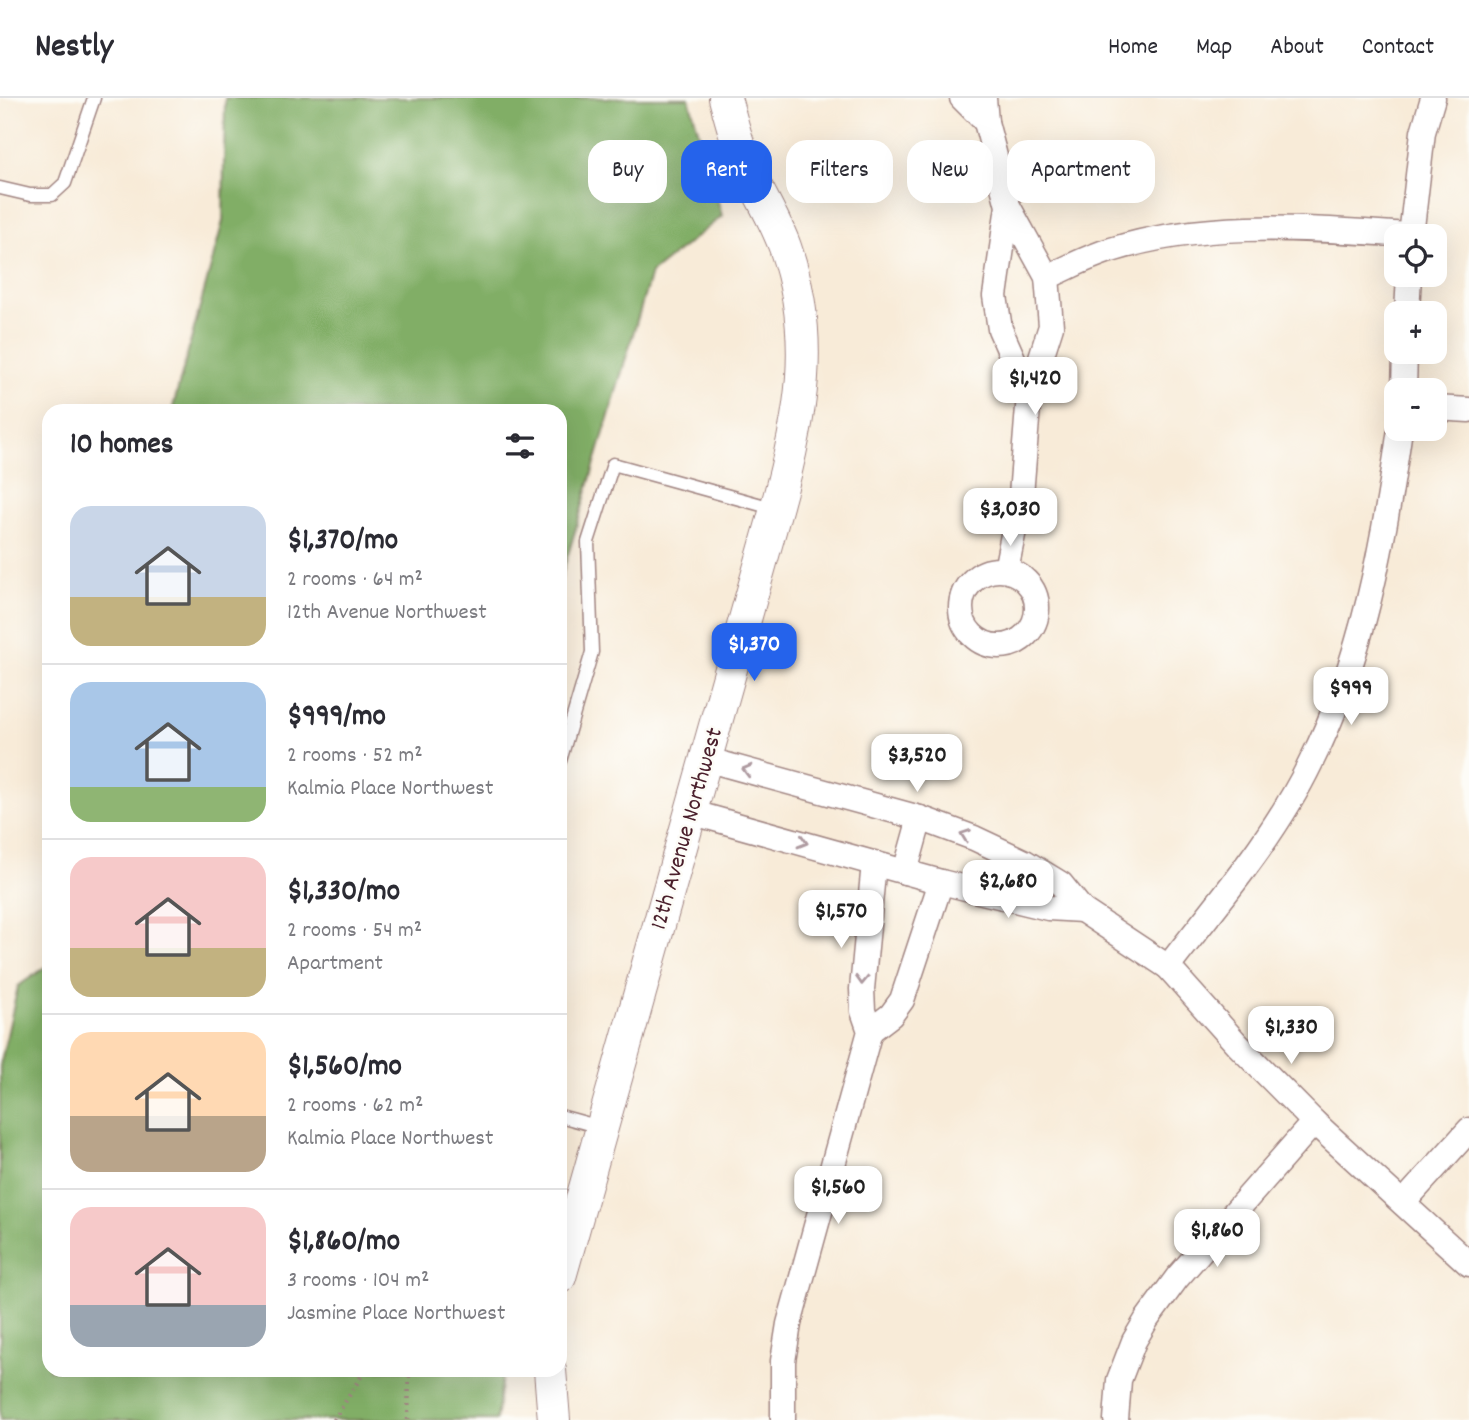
<!DOCTYPE html>
<html lang="en">
<head>
<meta charset="utf-8">
<style>
  body { margin:0; font-family:Dekko,sans-serif; background:#f7f7f7; color:#2b2b33; height:100vh; display:flex; flex-direction:column; font-size:26px; white-space:nowrap }
  * { box-sizing:border-box; margin:0 }
  p { font-size:23px; color:#7c7c81 }
  .icon { flex:none; width:38px; height:38px; fill:none; stroke:currentColor; stroke-width:2; stroke-linecap:round; stroke-linejoin:round }
  .map { position:relative; flex:1; overflow:hidden }
  .details { position:absolute; left:42px; top:306px; width:525px; height:973px; display:flex; flex-direction:column; background:#fff; border-radius:21px; box-shadow:0 7px 28px #0002 }
  .details>* { flex:none }
  .hud { position:absolute; left:588px; top:42px; width:665px; height:63px; display:flex; gap:14px }
  .tools { position:absolute; left:1384px; top:126px; display:grid; gap:14px }
  .tools a { display:grid; place-items:center; width:63px; height:63px; border-radius:14px; background:#fff; box-shadow:0 7px 28px #0002; font-size:35px }
  .price { position:absolute; translate:-50% -60px; padding:0 16px; border-radius:14px; background:#fff; color:#222; font-size:23px; line-height:46px; filter:drop-shadow(0 2px 4px #0008) }
  .price::after { content:''; position:absolute; left:50%; top:42px; width:21px; height:16px; margin-left:-10px; background:inherit; clip-path:polygon(0 0,100% 0,50% 100%) }
  .price.selected { background:#2563eb; color:#fff }
  ul { padding:0; list-style:none }
  li { display:flex; align-items:center; gap:21px; height:175px; padding:0 28px }
  li+li { border-top:2px solid #e1e1e2 }
  li span { display:grid; place-items:center; flex:none; width:196px; height:140px; border-radius:21px; color:#555 }
  li>.icon { margin-inline-start:auto }
  span .icon { width:84px; height:84px; fill:#fffc; stroke-width:1 }
  li b { font-size:30px }
  h2 { display:flex; justify-content:space-between; align-items:center; height:84px; padding:0 28px; font-size:30px }
  .pill { padding:0 24px; border-radius:21px; background:#fff; box-shadow:0 7px 28px #0002; font-size:24px; line-height:63px }
  .pill.selected { background:#2563eb; color:#fff }
  header { display:flex; align-items:center; gap:42px; box-sizing:border-box; height:98px; padding:0 35px; background:#fff; border-bottom:2px solid #e1e1e2 }
  header strong { font-size:33px }
  nav { display:flex; gap:38px; margin-inline-start:auto; font-size:24px }
  .map>svg:first-child { display:block }
</style>
</head>
<body>
<header>
<strong>Nestly</strong>
<nav><a>Home</a><a>Map</a><a>About</a><a>Contact</a></nav>
</header>
<div class="map">
<svg width="1469" height="1322" viewBox="0 0 1469 1322">
  <rect width="100%" height="100%" fill="#fdfcf7"/>
  <filter id="ink" filterUnits="userSpaceOnUse"><feTurbulence type="fractalNoise" baseFrequency=".0143" numOctaves="2"/><feDisplacementMap in="SourceGraphic" scale="14" xChannelSelector="R" yChannelSelector="G"/><feConvolveMatrix kernelMatrix="1 2 1 2 8 2 1 2 1" color-interpolation-filters="sRGB"/></filter>
  <filter id="wash" filterUnits="userSpaceOnUse"><feTurbulence type="fractalNoise" baseFrequency=".00686" numOctaves="4" result="noise"/><feDisplacementMap in="SourceGraphic" scale="28" xChannelSelector="R" yChannelSelector="G"/><feGaussianBlur stdDeviation="1.57" result="paint"/><feColorMatrix in="noise" values="0 0 0 0 0 0 0 0 0 0 0 0 0 0 0 0 0 1.4 0 .05"/><feComposite in="paint" operator="in"/></filter>
  <g filter="url(#wash)">
    <rect width="100%" height="100%" fill="#f8ebd8"/>
    <g fill="#81ae66" stroke="#666648" stroke-width="2">
      <polygon points="225,0 689,0 722,118 651,175 560,484 560,313 172,313 223,123"/>
      <polygon points="49,867 49,1272 503,1272 496,1322 0,1322 0,968 18,888"/>
    </g>
  </g>
  <g filter="url(#ink)">
    <g fill="none" stroke-linecap="round" stroke-linejoin="round">
      <g stroke="#a18582" stroke-width="15">
        <g id="service">
          <polyline points="0,90 30,97 52,97 65,85 94,0"/>
          <polyline points="560,663 592,554 588,444 613,366 776,411"/>
          <polyline points="560,1018 600,1029"/>
        </g>
      </g>
      <g stroke="#a18582" stroke-width="27">
        <g id="minor">
          <polyline points="962,0 986,24"/>
          <polyline points="984,0 986,24 1008,108 1047,179 1051,228 1029,297 1000,231 995,198 1008,108"/>
          <polyline points="1411,138 1423,34 1433,0"/>
          <path d="M1047,179C1068,170 1089,158 1111,152C1208,121 1312,131 1411,137"/>
          <polyline points="1407,215 1409,177"/>
          <polyline points="1404,292 1405,254"/>
          <polyline points="1435,310 1469,312"/>
          <circle cx="999" cy="510" r="38"/>
          <polyline points="1006,472 1021,397 1029,297"/>
          <polyline points="705,661 920,720 974,740 1025,764 1061,786 1082,812 1168,869 1237,946 1314,1024 1469,1166"/>
          <polyline points="690,714 941,784 1048,810 1082,812"/>
          <polyline points="905,774 920,720"/>
          <path d="M1168,869C1218,804 1275,739 1311,664C1363,561 1384,444 1400,331"/>
          <polyline points="870,933 891,917 902,902 941,784"/>
          <polyline points="1403,1105 1469,1032"/>
          <polyline points="783,1322 783,1263 789,1226 870,933 863,913 862,891 874,765"/>
          <polyline points="1116,1322 1119,1282 1134,1243 1147,1221 1177,1180 1314,1024"/>
        </g>
      </g>
      <g stroke="#a18582" stroke-width="34">
        <g id="tertiary">
          <path d="M560,1179L776,411C801,321 817,241 785,149C776,124 761,100 750,76C739,52 732,26 725,0"/>
          <polyline points="550,1272 554,1322"/>
        </g>
      </g>
      <g stroke="#a18582" stroke-width="4.5" stroke-dasharray="2 5" stroke-linecap="butt">
        <polyline points="334,1322 365,1272"/>
        <polyline points="408,1322 409,1272"/>
      </g>
      <use href="#service" stroke="#fff" stroke-width="12"/>
      <use href="#minor" stroke="#fff" stroke-width="24"/>
      <use href="#tertiary" stroke="#fff" stroke-width="32"/>
    </g>
    <defs><path id="oneway-chevron" d="M-2-3.5L2.5 0L-2 3.5" fill="none" stroke-width="1.6" stroke-linecap="round" stroke-linejoin="round" transform="scale(1.75)"/></defs>
    <g stroke="#ae9aa0">
      <use href="#oneway-chevron" transform="translate(747 672) rotate(-165)"/>
      <use href="#oneway-chevron" transform="translate(965 737) rotate(-160)"/>
      <use href="#oneway-chevron" transform="translate(803 744) rotate(16)"/>
      <use href="#oneway-chevron" transform="translate(862 882) rotate(92)"/>
    </g>
  </g>
  <g text-anchor="middle" stroke-width="5" stroke-linejoin="round" paint-order="stroke">
    <g font-size="24" fill="#4a1f2b" stroke="#fdfcf7">
      <text transform="translate(685 730) rotate(-74)" y="8">12th Avenue Northwest</text>
    </g>
  </g>
</svg>
<div class="tools">
<a><svg class="icon" aria-label="locate" viewBox="0 0 24 24"><circle cx="12" cy="12" r="6"/><path d="M12 2v4M12 18v4M2 12h4M18 12h4"/></svg></a>
<a>+</a>
<a>−</a>
</div>
<b class="price" style="left:1035px;top:319px">$1,420</b>
<b class="price" style="left:1010px;top:450px">$3,030</b>
<b class="price selected" style="left:754px;top:585px">$1,370</b>
<b class="price" style="left:1351px;top:629px">$999</b>
<b class="price" style="left:917px;top:696px">$3,520</b>
<b class="price" style="left:1008px;top:822px">$2,680</b>
<b class="price" style="left:841px;top:852px">$1,570</b>
<b class="price" style="left:1291px;top:968px">$1,330</b>
<b class="price" style="left:838px;top:1128px">$1,560</b>
<b class="price" style="left:1217px;top:1171px">$1,860</b>
<div class="hud">
<a class="pill">Buy</a>
<a class="pill selected">Rent</a>
<a class="pill">Filters</a>
<a class="pill">New</a>
<a class="pill">Apartment</a>
</div>
<section class="details">
<h2>10 homes<svg class="icon" aria-label="filters" viewBox="0 0 24 24"><path d="M4 7h16M4 17h16"/><circle cx="9" cy="7" r="2"/><circle cx="15" cy="17" r="2"/></svg></h2>
<ul>
<li><span style="background:linear-gradient(#c9d6e8 65%,#c2b280 0)"><svg class="icon" aria-label="home" viewBox="0 0 24 24"><path d="M3 11l9-7 9 7M6 9v11h12V9"/></svg></span><div><b>$1,370/mo</b><p>2 rooms · 64 m²</p><p>12th Avenue Northwest</p></div></li>
<li><span style="background:linear-gradient(#a9c7e8 75%,#8fb573 0)"><svg class="icon" aria-label="home" viewBox="0 0 24 24"><path d="M3 11l9-7 9 7M6 9v11h12V9"/></svg></span><div><b>$999/mo</b><p>2 rooms · 52 m²</p><p>Kalmia Place Northwest</p></div></li>
<li><span style="background:linear-gradient(#f6c9c9 65%,#c2b280 0)"><svg class="icon" aria-label="home" viewBox="0 0 24 24"><path d="M3 11l9-7 9 7M6 9v11h12V9"/></svg></span><div><b>$1,330/mo</b><p>2 rooms · 54 m²</p><p>Apartment</p></div></li>
<li><span style="background:linear-gradient(#ffd9b3 60%,#b9a48a 0)"><svg class="icon" aria-label="home" viewBox="0 0 24 24"><path d="M3 11l9-7 9 7M6 9v11h12V9"/></svg></span><div><b>$1,560/mo</b><p>2 rooms · 62 m²</p><p>Kalmia Place Northwest</p></div></li>
<li><span style="background:linear-gradient(#f6c9c9 70%,#9aa5b1 0)"><svg class="icon" aria-label="home" viewBox="0 0 24 24"><path d="M3 11l9-7 9 7M6 9v11h12V9"/></svg></span><div><b>$1,860/mo</b><p>3 rooms · 104 m²</p><p>Jasmine Place Northwest</p></div></li>
</ul>
</section>
</div>
</body>
</html>
